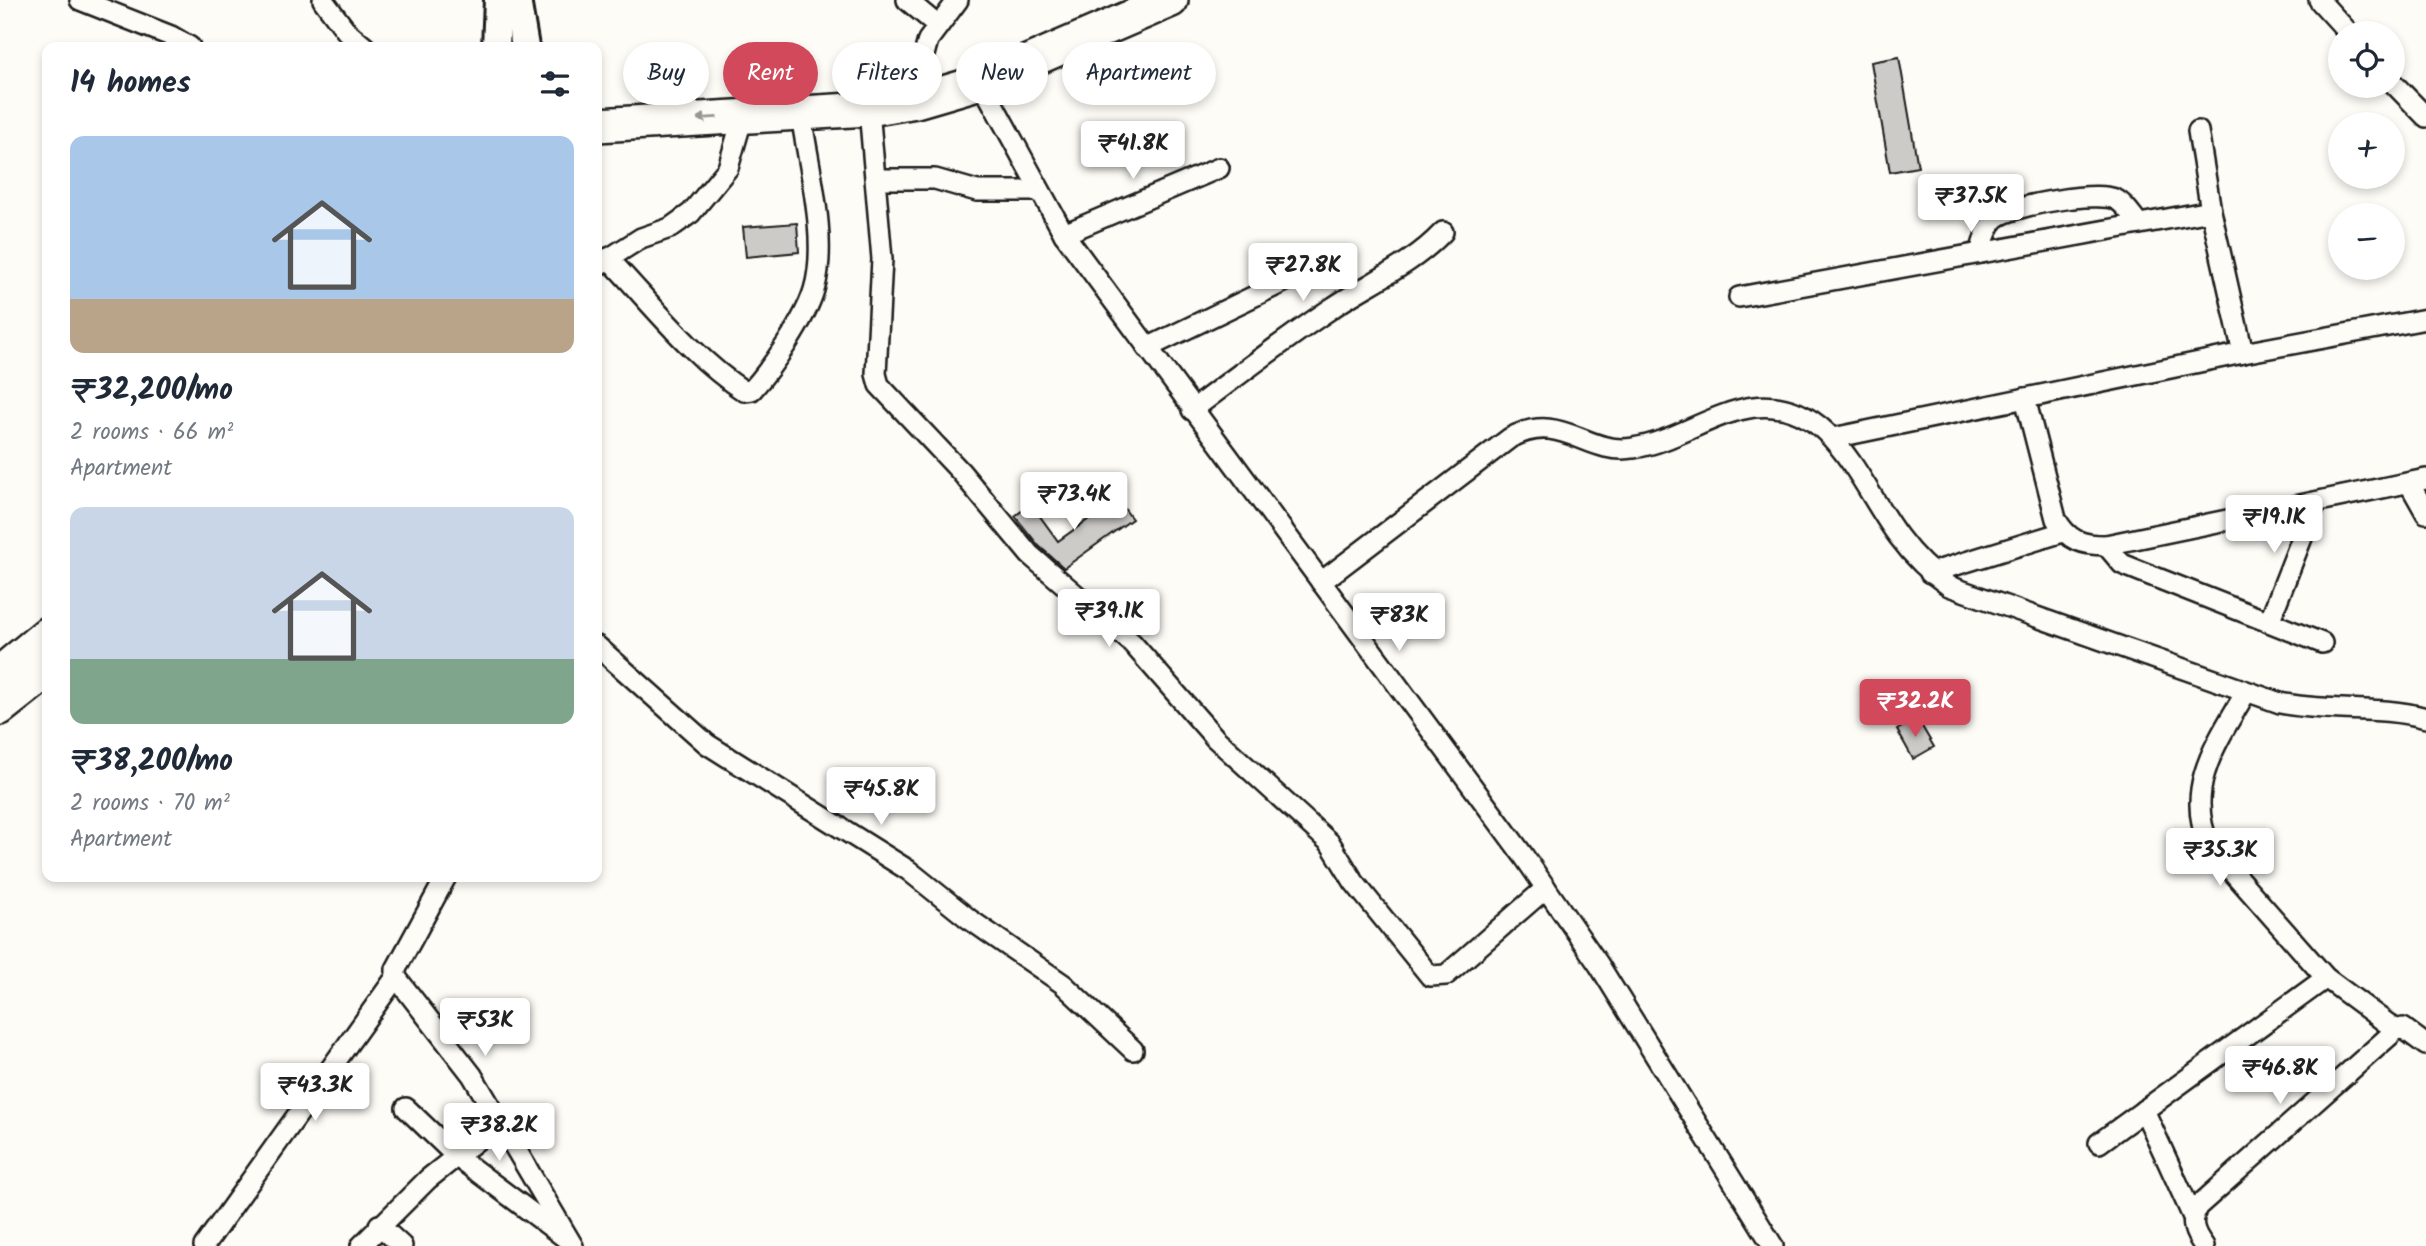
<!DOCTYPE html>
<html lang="en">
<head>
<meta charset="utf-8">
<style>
  body { margin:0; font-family:Kalam,sans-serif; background:#f2f2f3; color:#1f2937; height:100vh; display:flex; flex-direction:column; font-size:26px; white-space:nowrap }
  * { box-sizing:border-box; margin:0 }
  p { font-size:23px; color:#747a83 }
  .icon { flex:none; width:38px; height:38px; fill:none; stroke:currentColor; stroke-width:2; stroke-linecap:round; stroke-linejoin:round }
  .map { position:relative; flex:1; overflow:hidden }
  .side { position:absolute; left:42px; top:42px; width:560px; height:840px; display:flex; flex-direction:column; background:#fff; border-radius:14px; box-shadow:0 4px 10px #0003 }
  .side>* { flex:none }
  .hud { position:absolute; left:623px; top:42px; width:665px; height:63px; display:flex; gap:14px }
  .tools { position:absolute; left:2328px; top:21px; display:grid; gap:14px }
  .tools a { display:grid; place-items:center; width:77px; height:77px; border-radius:50%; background:#fff; box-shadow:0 4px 10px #0003; font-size:35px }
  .price { position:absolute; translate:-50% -60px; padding:0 16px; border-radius:7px; background:#fff; color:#222; font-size:23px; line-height:46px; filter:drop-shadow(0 2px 4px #0008) }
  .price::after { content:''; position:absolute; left:50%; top:42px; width:21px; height:16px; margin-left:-10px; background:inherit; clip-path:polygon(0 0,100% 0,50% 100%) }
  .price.current { background:#d1495b; color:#fff }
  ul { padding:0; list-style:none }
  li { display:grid; align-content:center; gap:14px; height:371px; padding:0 28px }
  li span { display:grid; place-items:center; height:217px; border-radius:14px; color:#555 }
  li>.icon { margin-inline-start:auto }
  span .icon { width:126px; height:126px; fill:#fffc; stroke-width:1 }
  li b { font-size:30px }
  h2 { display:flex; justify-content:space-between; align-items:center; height:84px; padding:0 28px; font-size:30px }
  .chip { padding:0 24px; border-radius:32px; background:#fff; box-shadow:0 4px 10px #0003; font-size:24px; line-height:63px }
  .chip.current { background:#d1495b; color:#fff }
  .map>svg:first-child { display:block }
</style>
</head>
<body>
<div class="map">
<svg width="2426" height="1246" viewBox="0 0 2426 1246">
  <rect width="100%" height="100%" fill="#fdfcf7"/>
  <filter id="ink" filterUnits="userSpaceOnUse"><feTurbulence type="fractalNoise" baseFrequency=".0143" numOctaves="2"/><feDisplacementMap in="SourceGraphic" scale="14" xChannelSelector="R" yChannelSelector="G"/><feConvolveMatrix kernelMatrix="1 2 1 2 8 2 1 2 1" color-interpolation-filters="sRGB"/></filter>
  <g filter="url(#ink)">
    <g fill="#cccbc8" stroke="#1c1c1c" stroke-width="2">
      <polygon points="1899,57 1918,167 1890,172 1871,62"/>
      <polygon points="797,223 799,252 746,257 743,227"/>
      <polygon points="1117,499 1132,519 1064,568 1039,546 1015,516 1031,504 1058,541"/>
      <polygon points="1917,718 1934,747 1913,759 1897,730"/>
    </g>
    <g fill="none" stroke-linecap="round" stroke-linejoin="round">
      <g stroke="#1c1c1c" stroke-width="24">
        <g id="street">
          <polyline points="80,0 171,36 190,47"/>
          <polyline points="323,0 347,32 365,47"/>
          <polyline points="907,0 937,25"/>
          <polyline points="2319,0 2349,33"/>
          <polyline points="918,77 928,40 958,0"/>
          <polyline points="981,82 1064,234 1523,855 1599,965 1773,1246"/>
          <polyline points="2392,82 2426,117"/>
          <polyline points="869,109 882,259 876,374 879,385 961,472 1030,555 1132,643 1215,738 1330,843 1354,882 1430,976 1446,975 1546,888"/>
          <polyline points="2198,131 2211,211 2243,353"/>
          <polyline points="877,179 935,179 977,191 1038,191"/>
          <polyline points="1064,234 1219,168"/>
          <path d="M1980,253C1984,241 1986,228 1995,219C2010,205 2100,190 2117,200C2126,205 2132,216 2139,224"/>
          <path d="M608,258C650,302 694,359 744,391L752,390C773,366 805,320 814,290C829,240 808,165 801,114"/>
          <polyline points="597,266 641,238 670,228 691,213 728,168 743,116"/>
          <polyline points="1739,297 2211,211"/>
          <polyline points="1147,348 1300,274"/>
          <path d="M2025,398L2056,519C2068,541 2082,545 2106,545L2426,479"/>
          <path d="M1192,410C1238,375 1284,340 1332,308C1370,282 1411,266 1443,232"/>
          <polyline points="1833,438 2243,353 2426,319"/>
          <polyline points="2409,483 2426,513"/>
          <polyline points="2106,545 2122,564 2137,570 2322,643"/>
          <polyline points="1930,573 2063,532"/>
          <path d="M1321,582L1510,438C1562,410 1586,456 1633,448C1675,442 1711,413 1754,407C1833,398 1860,486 1899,537C1913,556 1929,572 1949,586L2280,703C2328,713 2379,705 2426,718"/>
          <polyline points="2269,622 2316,502"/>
          <polyline points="597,646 707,744 908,870 969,919 1063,984 1133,1050"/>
          <path d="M2246,692C2218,741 2183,787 2209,845L2326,978L2396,1030"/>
          <polyline points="446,877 396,969 396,977 472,1075 573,1246"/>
          <polyline points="406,1108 456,1156 564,1237"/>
          <polyline points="2144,1110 2193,1217"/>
          <polyline points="2099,1143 2326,978"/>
          <polyline points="379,1225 402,1246"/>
          <polyline points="204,1246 396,977"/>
          <polyline points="361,1246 428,1179 501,1121"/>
          <path d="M2204,1246C2194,1233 2190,1223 2197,1207L2396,1030L2403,1028L2426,1045"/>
        </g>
      </g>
      <g stroke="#1c1c1c" stroke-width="32">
        <g id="secondary">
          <polyline points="517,0 525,47"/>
          <polyline points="496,47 498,0"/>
        </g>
      </g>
      <g stroke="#1c1c1c" stroke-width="38">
        <g id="highway">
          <polyline points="597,125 869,109 916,101 981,82 1171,0"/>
          <polyline points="0,673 47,634"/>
          <polyline points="0,708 47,671"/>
        </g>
      </g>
      <use href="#street" stroke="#fdfcf7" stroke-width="19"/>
      <use href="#secondary" stroke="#fdfcf7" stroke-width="26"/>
      <use href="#highway" stroke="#fdfcf7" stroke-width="33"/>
    </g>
    <defs><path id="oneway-solid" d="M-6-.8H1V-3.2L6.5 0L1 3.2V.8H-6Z" transform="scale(1.75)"/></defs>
    <use fill="#989794" href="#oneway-solid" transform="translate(707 118) rotate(177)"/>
  </g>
</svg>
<div class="tools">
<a><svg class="icon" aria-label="locate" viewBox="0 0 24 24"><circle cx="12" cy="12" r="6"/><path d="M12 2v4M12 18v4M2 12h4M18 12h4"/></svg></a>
<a>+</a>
<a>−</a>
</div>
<b class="price" style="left:1133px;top:181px">₹41.8K</b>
<b class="price" style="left:1971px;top:234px">₹37.5K</b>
<b class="price" style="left:1303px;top:303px">₹27.8K</b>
<b class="price" style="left:1074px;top:532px">₹73.4K</b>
<b class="price" style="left:2274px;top:555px">₹19.1K</b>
<b class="price" style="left:1109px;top:649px">₹39.1K</b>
<b class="price" style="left:1399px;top:653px">₹83K</b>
<b class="price current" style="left:1915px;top:739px">₹32.2K</b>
<b class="price" style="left:881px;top:827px">₹45.8K</b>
<b class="price" style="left:2220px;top:888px">₹35.3K</b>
<b class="price" style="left:485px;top:1058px">₹53K</b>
<b class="price" style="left:2280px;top:1106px">₹46.8K</b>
<b class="price" style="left:315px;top:1123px">₹43.3K</b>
<b class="price" style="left:499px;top:1163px">₹38.2K</b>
<div class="hud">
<a class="chip">Buy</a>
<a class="chip current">Rent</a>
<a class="chip">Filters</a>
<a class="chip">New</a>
<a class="chip">Apartment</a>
</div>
<section class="side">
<h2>14 homes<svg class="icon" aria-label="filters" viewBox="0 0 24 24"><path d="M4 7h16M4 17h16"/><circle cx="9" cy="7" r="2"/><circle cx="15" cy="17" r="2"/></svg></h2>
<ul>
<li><span style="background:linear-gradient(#a9c7e8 75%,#b9a48a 0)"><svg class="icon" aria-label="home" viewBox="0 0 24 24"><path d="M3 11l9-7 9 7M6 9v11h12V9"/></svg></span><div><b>₹32,200/mo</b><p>2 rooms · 66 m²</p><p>Apartment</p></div></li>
<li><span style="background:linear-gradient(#c9d6e8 70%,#7fa58c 0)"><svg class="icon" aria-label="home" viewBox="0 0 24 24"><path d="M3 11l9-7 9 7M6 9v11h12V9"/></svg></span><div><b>₹38,200/mo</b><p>2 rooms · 70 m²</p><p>Apartment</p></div></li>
</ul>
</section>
</div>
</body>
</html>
